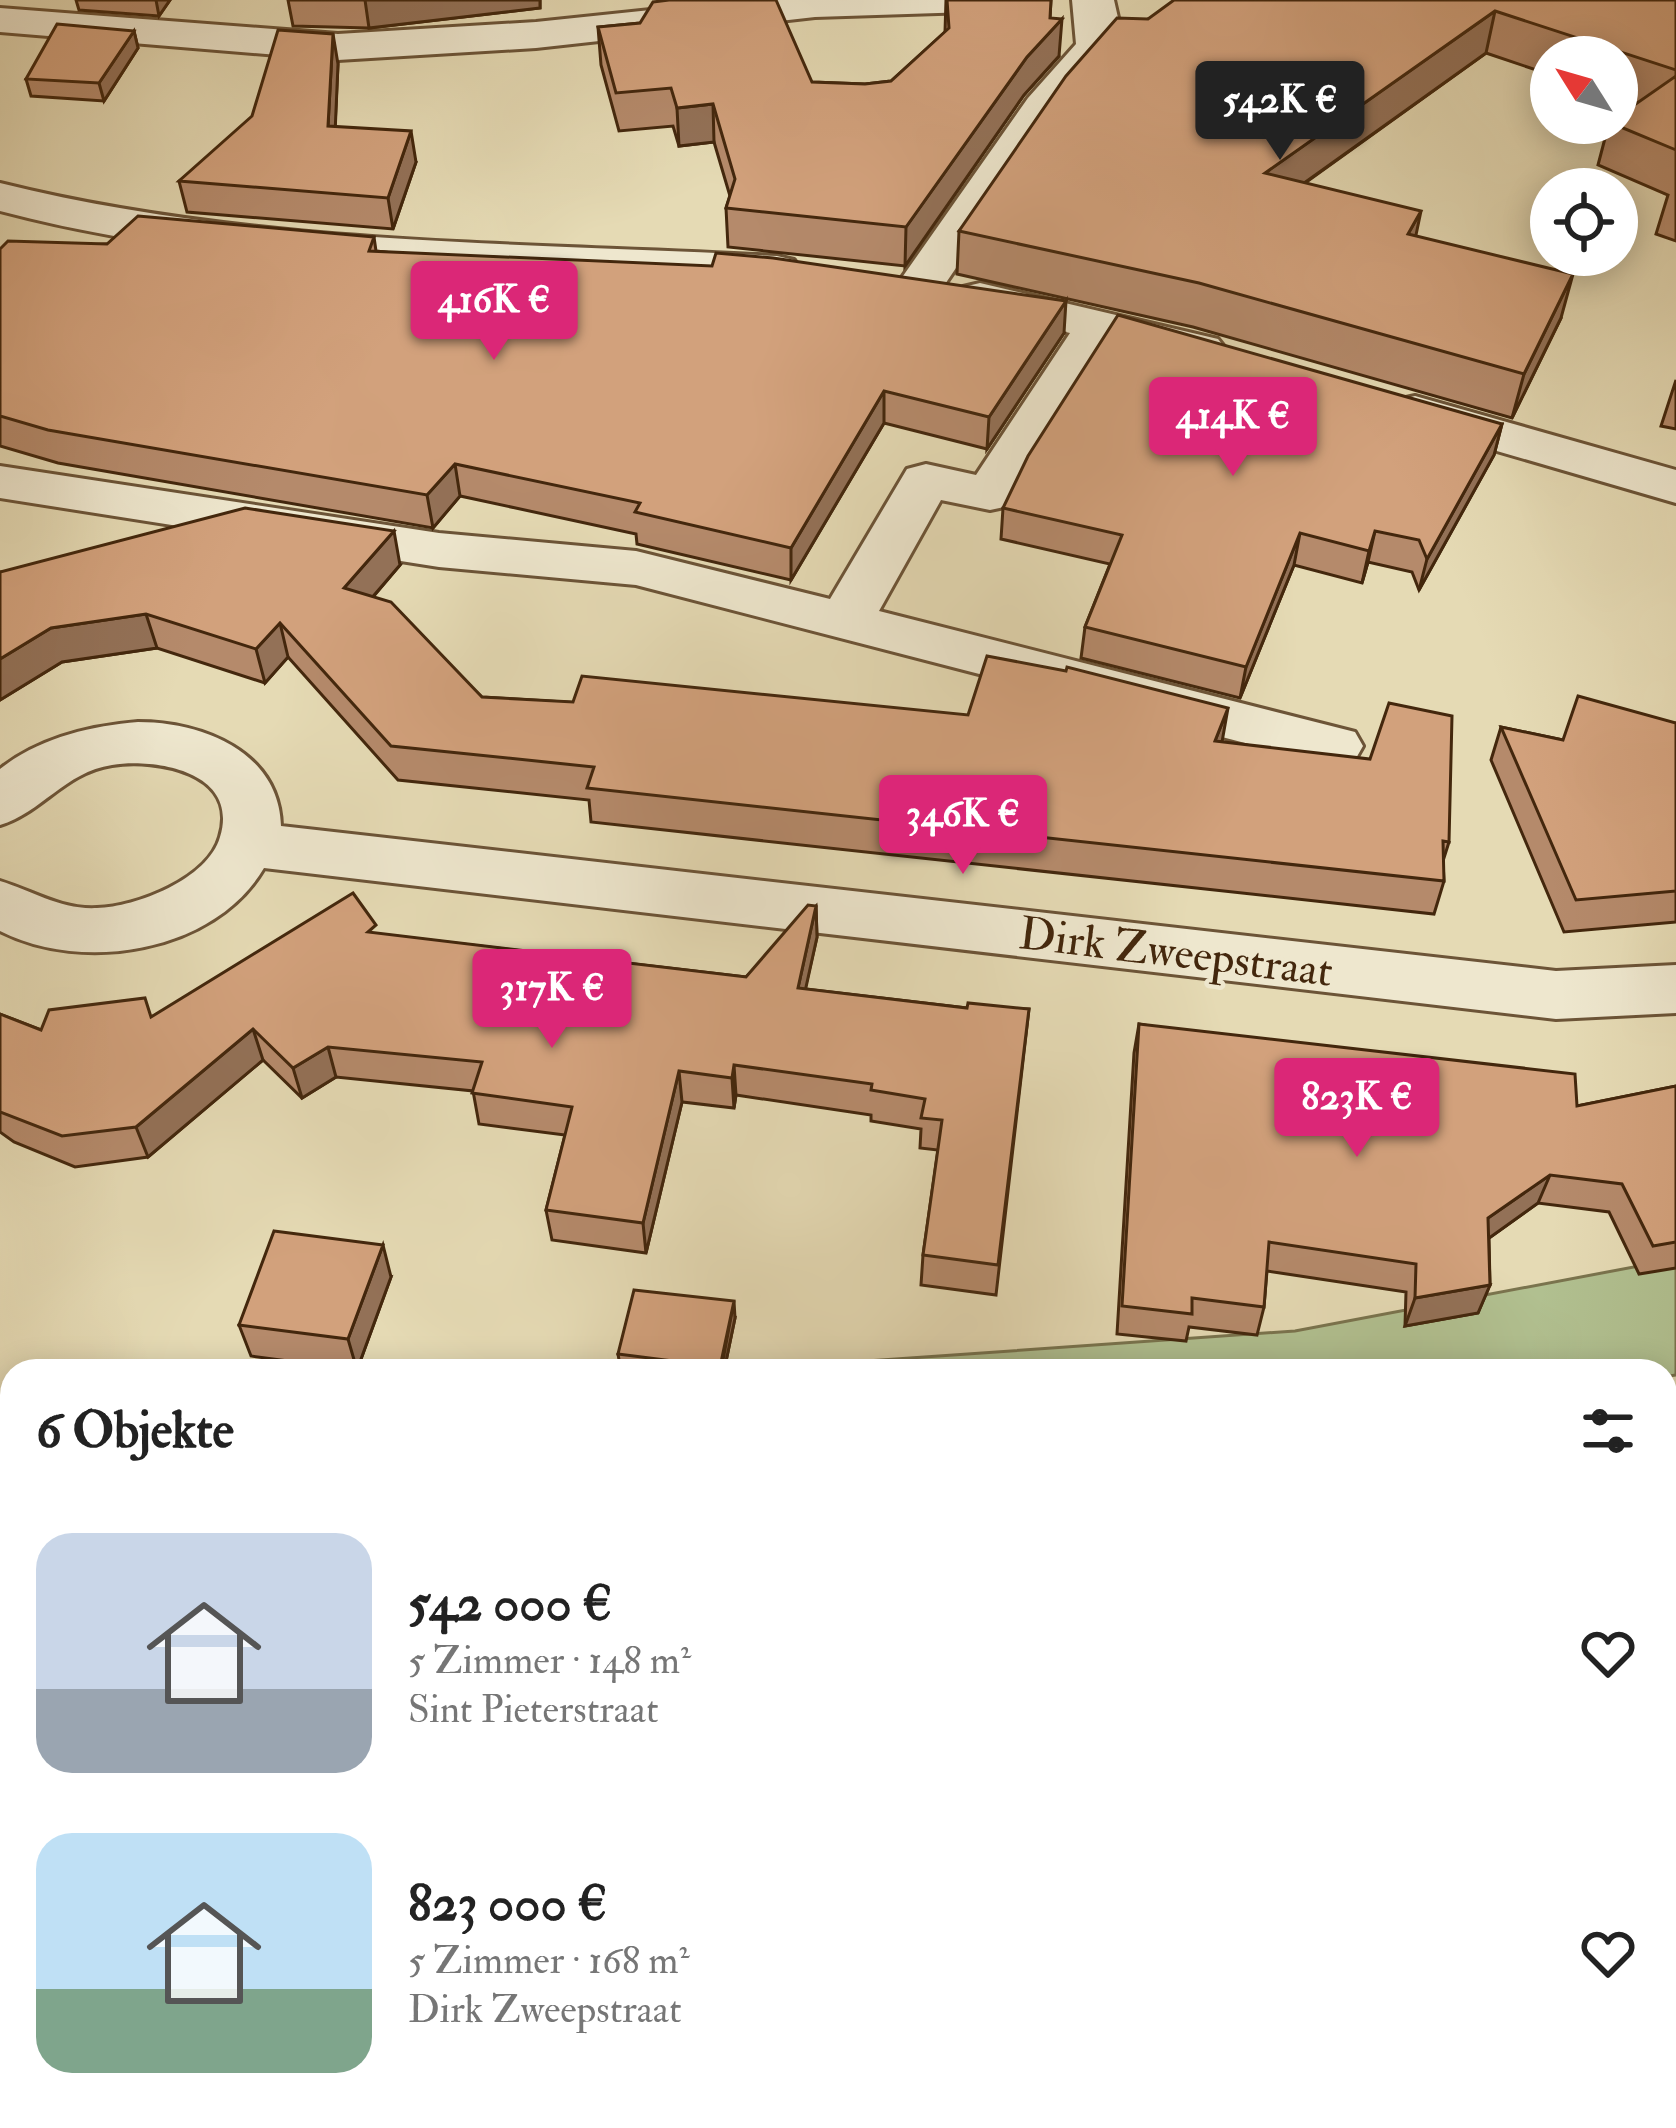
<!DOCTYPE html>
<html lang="de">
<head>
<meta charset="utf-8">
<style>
  body { margin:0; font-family:"IM FELL Double Pica",serif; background:#f6f6f6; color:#222; height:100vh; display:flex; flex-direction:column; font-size:45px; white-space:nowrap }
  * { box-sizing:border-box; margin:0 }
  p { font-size:39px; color:#767676 }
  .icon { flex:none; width:66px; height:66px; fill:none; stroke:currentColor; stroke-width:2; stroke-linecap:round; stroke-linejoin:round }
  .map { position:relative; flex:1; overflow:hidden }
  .sheet { position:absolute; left:0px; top:1359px; width:1677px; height:771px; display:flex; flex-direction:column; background:#fff; border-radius:36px 36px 0 0; box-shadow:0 6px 30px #0003 }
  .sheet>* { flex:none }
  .needle { width:78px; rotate:307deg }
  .fabs { position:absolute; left:1530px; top:36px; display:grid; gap:24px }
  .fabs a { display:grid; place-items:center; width:108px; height:108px; border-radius:50%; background:#fff; box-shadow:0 6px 30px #0003; font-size:60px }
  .price { position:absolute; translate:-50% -102px; padding:0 27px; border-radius:12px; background:#db2777; color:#fff; font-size:39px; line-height:78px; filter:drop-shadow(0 3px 6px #0008) }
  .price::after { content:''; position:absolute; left:50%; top:72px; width:36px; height:27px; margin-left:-18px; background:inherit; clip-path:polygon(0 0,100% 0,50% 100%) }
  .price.current { background:#222; color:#fff }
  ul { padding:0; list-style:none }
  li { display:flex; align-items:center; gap:36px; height:300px; padding:0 36px }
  li span { display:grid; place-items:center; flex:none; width:336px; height:240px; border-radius:36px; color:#555 }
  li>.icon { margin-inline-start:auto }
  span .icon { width:144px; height:144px; fill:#fffc; stroke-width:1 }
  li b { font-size:51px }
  h2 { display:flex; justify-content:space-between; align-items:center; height:144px; padding:0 36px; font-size:51px }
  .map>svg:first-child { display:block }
</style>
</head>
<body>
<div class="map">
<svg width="1676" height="2128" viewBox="0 0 1676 2128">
  <rect width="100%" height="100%" fill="#e5dab4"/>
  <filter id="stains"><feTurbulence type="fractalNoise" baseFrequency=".00167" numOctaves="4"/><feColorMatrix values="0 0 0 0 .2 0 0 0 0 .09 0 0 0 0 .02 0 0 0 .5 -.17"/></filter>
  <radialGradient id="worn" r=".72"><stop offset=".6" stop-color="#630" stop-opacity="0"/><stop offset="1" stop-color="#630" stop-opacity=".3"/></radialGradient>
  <g fill="#b1c090" stroke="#7a744e" stroke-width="3">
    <polygon points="1676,1259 1676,1375 1669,1376 1665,1371 724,1371 1295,1331"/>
    <polygon points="1676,1495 1676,1840 1665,1839 1665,1497"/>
    <polygon points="0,1627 12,1627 12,1756 0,1755"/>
    <polygon points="0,1878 12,1879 12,2118 1665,2118 1665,1973 1676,1973 1676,2128 0,2128"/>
  </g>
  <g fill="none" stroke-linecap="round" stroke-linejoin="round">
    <g stroke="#6c5437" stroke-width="6">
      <g id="minor">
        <polygon points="746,0 990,0 984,9 969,12 815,17 536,48 338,60 0,32 0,8 338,34 536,22"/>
        <polygon points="1072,0 1114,0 1121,31 1118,47 1059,116 937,296 903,296 896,286 1028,98 1076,44"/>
        <path d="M0,183C252,246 518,242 777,256L794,260L801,270L794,280L777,284C523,270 245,276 0,211Z"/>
        <polygon points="980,283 1218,339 1226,349 1218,359 1201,364 1112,343 1009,506 990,510 941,500 879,611 1355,732 1363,746 1355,760 1334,766 636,585 439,567 0,498 0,466 439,533 636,551 830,599 907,469 926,464 976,475 1070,333 963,307 956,297 963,287"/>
        <polygon points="1415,396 1676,470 1676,503 1397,422 1390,411 1397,400"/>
        <path d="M138,722C203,722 279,752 281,826L1556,971L1676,965V1013L1556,1019L264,868C214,953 82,973 0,931V881C33,891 61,910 97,908C136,907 208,879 220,837C240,772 156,758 112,765C65,772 41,813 0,825V769C39,738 90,726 138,722Z"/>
      </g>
    </g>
    <g stroke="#43270d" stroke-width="6">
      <g id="major">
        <rect x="0" y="1773" width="12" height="82"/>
        <rect x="1665" y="1853" width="11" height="86"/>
      </g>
    </g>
    <use href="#minor" fill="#eee7ce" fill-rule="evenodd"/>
    <use href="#major" fill="#e5dab4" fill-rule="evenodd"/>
  </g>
  <g fill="#b58a6b" stroke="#43270d" stroke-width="3">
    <polygon points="76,0 170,0 159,16 79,10"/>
    <polygon points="288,0 540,0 540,8 369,28 293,26"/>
    <polygon points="946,0 1051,0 1050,18 1059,56 1024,95 905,266 728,247 726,208 730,196 714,142 679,146 673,126 619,131 601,65 598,27 640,23 812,82 865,84 891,81 945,32"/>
    <polygon points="1676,0 1676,241 1656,234 1668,195 1598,165 1609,123 1637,103 1617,97 1617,57 1551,57 1551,75 1486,53 1305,183 1416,236 1561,318 1512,418 1193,327 957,274 959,231 1148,19"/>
    <polygon points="134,31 138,48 104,101 31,96 26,79"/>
    <polygon points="338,64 335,127 416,162 393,229 187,212 179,181"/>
    <polygon points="374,237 376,251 1064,333 987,449 884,423 791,580 637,544 636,534 460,496 433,528 58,463 0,446 0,249 107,244"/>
    <polygon points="1676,380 1676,429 1661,426"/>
    <polygon points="1502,424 1494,455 1419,590 1412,572 1368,562 1362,583 1294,565 1240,698 1081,658 1085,627 1110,564 1001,539 1003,508"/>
    <polygon points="400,565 373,597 482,697 1222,742 1449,842 1443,861 1444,881 1434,914 591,822 589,800 398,780 288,657 265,683 157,648 62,662 0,700 0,572"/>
    <polygon points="1676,723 1676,922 1564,932 1491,760 1501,727 1563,740"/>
    <polygon points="816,906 817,937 805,989 967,1008 1029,1009 996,1295 921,1285 923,1255 938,1150 920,1148 921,1129 871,1121 871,1115 736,1095 734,1108 682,1102 646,1253 552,1240 546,1210 565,1135 479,1124 473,1091 336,1077 302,1098 263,1060 148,1157 75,1167 14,1142 0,1132 0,1014 41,1030 151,1017 378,934 746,977"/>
    <polygon points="1139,1024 1577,1106 1676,1086 1676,1268 1639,1274 1609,1212 1538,1203 1489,1238 1490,1285 1478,1313 1405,1326 1406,1292 1267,1271 1264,1307 1257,1335 1189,1327 1186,1341 1117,1334 1134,1053"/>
    <polygon points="391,1277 357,1370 251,1356 239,1325"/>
    <polygon points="735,1318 724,1371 621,1371 618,1354"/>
  </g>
  <g fill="#937157" stroke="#43270d" stroke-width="3">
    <polygon points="156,0 170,0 159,16"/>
    <polygon points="365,0 540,0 540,8 369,28"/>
    <polygon points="1495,11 1486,53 1258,216 1265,173"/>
    <polygon points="1062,19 1059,56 1024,95 905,266 906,227 1027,57"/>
    <polygon points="134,31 138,48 104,101 99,83"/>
    <polygon points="333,34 338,64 334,157 328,126"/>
    <polygon points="713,104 714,142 679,146 677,108"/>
    <polygon points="411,131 416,162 393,229 388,198"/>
    <polygon points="1421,211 1412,254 1408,234"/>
    <polygon points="1573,274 1561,318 1512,418 1524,374"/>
    <polygon points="1066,301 1064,333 987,449 989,417"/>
    <polygon points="884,391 884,423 791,580 791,548"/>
    <polygon points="1502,424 1494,455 1419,590 1427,559"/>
    <polygon points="455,464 460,496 433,528 427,495"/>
    <polygon points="394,531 400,565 351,622 344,588"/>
    <polygon points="1375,531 1368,562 1362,583 1369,551"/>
    <polygon points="1300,533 1294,565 1240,698 1246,667"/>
    <polygon points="146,614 157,648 62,662 0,700 0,659 51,628"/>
    <polygon points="280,623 288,657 265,683 256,649"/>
    <polygon points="1228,708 1222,742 1215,741"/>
    <polygon points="816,906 817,937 799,1019 798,988"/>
    <polygon points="253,1029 263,1060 148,1157 136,1127"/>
    <polygon points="328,1047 336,1077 302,1098 293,1068"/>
    <polygon points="734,1065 736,1095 734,1108 732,1078"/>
    <polygon points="679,1071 682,1102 646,1253 643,1223"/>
    <polygon points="1550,1175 1538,1203 1478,1246 1488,1218"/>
    <polygon points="383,1245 391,1277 357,1370 348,1339"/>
    <polygon points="1490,1285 1478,1313 1405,1326 1415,1298"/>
    <polygon points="734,1301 735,1318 724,1371 721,1371"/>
  </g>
  <g fill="#d2a17c" stroke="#43270d" stroke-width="3">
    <polygon points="669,0 776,0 812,82 865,84 891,81 949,28 947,0 1051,0 1050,18 1062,19 1027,57 906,227 726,208 735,179 713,104 677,108 671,88 616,93 598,27 640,23 653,2"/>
    <polygon points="1174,0 1676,0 1676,70 1495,11 1265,173 1421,211 1408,234 1573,274 1524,374 1199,283 959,231 1066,76 1117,18 1148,19"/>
    <polygon points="57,24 134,31 99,83 26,79"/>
    <polygon points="278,30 333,34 328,126 411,131 388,198 179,181 252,116"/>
    <polygon points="1676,76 1676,150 1611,123 1617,123 1617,117"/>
    <polygon points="138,216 374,237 369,251 712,266 716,253 773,258 1066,301 989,417 884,391 791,548 635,512 640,503 455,464 427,495 48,430 0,416 0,249 8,241 107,244"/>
    <polygon points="1118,315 1502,424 1427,559 1419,540 1375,531 1369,551 1300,533 1246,667 1085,627 1122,535 1003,508 1028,456"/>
    <polygon points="245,508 394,531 344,588 391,602 482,697 573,702 582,676 968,715 987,656 1066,671 1067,667 1228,708 1215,741 1370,759 1389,703 1452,716 1449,842 1443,841 1444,881 587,788 594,767 391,746 280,623 256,649 146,614 51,628 0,659 0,572"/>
    <polygon points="1578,696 1676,723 1676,891 1576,900 1501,727 1563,740"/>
    <polygon points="353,893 376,925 368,932 746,977 808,905 816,906 798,988 967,1008 968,1003 1029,1009 998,1265 923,1255 942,1120 921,1118 925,1099 871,1090 872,1084 734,1065 732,1078 679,1071 643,1223 546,1210 572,1107 472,1093 482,1062 328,1047 293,1068 253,1029 136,1127 62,1136 0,1112 0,1014 41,1030 49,1010 145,998 151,1017"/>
    <polygon points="1139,1024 1575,1074 1577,1106 1676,1086 1676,1242 1653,1246 1622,1184 1550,1175 1488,1218 1490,1285 1415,1298 1416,1264 1269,1242 1264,1307 1192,1298 1192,1314 1122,1306"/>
    <polygon points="274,1231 383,1245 348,1339 239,1325"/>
    <polygon points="634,1290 734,1301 720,1367 618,1354"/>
  </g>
  <g text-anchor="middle" stroke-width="9" stroke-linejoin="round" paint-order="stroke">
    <g font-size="45" fill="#43270d" stroke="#eee7ce">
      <text transform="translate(1176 951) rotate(7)" y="16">Dirk Zweepstraat</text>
    </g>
  </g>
  <rect width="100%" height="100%" filter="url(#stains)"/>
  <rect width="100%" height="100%" fill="url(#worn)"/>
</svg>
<div class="fabs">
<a><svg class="needle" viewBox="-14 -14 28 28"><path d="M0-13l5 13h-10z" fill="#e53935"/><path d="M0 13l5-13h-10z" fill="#767676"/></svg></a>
<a><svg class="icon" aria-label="locate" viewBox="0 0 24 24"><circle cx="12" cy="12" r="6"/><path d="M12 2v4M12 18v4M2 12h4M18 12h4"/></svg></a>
</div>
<b class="price current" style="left:1280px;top:163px">542K €</b>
<b class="price" style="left:494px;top:363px">416K €</b>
<b class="price" style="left:1233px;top:479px">414K €</b>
<b class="price" style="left:963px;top:877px">346K €</b>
<b class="price" style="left:552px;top:1051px">317K €</b>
<b class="price" style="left:1357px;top:1160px">823K €</b>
<section class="sheet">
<h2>6 Objekte<svg class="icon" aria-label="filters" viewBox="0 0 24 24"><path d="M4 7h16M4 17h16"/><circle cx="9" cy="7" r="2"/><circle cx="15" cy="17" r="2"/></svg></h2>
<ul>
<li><span style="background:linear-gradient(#c9d6e8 65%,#9aa5b1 0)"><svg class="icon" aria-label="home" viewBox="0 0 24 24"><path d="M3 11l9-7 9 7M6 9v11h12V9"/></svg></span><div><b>542 000 €</b><p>5 Zimmer · 148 m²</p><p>Sint Pieterstraat</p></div><svg class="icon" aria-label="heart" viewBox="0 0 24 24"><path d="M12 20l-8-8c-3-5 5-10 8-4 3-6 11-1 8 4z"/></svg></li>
<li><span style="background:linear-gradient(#bfe0f5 65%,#7fa58c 0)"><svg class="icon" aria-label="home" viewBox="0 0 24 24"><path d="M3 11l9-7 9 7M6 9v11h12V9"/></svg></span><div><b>823 000 €</b><p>5 Zimmer · 168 m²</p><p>Dirk Zweepstraat</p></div><svg class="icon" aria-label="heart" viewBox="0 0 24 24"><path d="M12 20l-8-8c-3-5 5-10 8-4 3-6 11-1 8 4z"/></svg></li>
</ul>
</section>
</div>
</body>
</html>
